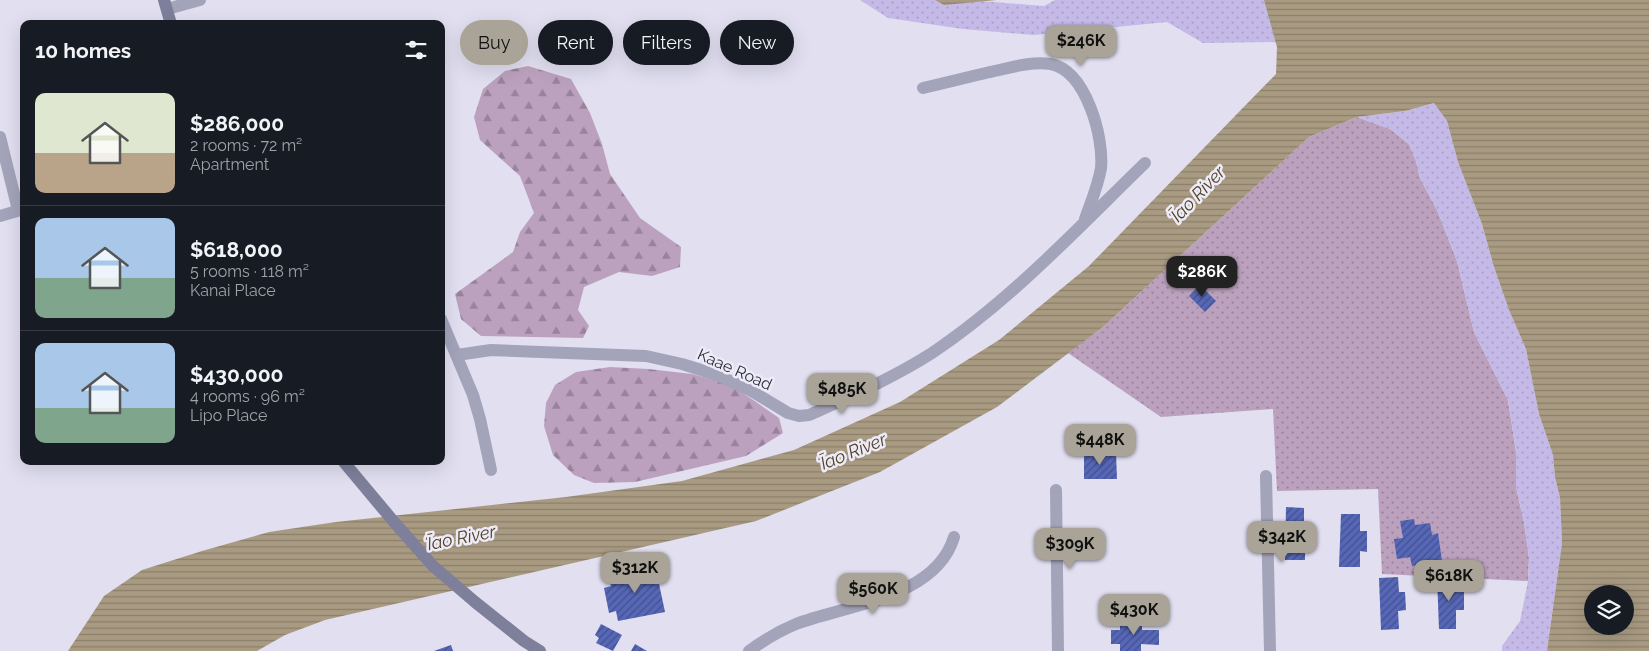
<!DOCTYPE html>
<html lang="en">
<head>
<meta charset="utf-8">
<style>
  body { margin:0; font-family:Raleway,sans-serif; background:#242831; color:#f1f3f6; height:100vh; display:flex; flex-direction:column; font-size:19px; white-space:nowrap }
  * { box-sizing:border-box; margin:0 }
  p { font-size:16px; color:#9ea1a6 }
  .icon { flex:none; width:28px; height:28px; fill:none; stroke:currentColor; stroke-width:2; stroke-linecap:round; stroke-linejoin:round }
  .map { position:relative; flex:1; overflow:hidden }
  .panel { position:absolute; left:20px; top:20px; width:425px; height:445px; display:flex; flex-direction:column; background:#171b24; border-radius:10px; box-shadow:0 5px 20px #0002 }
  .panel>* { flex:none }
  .banner { position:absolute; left:460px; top:20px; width:475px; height:45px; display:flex; gap:10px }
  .tools { position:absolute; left:1584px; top:585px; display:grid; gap:10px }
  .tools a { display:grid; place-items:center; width:50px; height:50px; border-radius:50%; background:#171b24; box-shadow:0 5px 20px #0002; font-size:25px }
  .price { position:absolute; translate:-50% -42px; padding:0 11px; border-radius:10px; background:#a9a398; color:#111; font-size:16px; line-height:32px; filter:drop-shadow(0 1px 2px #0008) }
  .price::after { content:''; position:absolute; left:50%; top:30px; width:15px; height:11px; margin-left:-8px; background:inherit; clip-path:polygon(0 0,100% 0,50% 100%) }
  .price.selected { background:#222; color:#fff }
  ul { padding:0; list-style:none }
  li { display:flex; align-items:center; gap:15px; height:125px; padding:0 15px }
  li+li { border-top:1px solid #363941 }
  li span { display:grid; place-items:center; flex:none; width:140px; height:100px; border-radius:10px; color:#555 }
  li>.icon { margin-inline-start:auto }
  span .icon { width:60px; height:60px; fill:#fffc; stroke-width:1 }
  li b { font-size:21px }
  h2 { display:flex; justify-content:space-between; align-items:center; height:60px; padding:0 15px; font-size:21px }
  .pill { padding:0 18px; border-radius:22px; background:#171b24; box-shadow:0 5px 20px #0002; font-size:18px; line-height:45px }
  .pill.selected { background:#a9a398; color:#111 }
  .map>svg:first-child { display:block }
</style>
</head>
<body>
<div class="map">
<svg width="1649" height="651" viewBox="0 0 1649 651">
  <defs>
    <pattern id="grass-dots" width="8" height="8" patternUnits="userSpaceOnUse" patternTransform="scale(1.25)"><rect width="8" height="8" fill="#bba1bd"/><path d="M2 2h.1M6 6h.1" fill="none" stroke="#98839a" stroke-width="1.8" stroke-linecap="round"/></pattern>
    <pattern id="forest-firs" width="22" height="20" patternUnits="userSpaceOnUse" patternTransform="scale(1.25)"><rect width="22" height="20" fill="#bba1bd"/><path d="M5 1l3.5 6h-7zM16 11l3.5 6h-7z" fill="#98839a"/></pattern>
    <pattern id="sand-dots" width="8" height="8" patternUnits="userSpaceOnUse" patternTransform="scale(1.25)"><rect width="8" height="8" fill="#c5bae7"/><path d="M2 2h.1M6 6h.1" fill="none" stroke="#a9a0c7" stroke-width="1.8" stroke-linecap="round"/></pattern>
    <pattern id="water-rules" width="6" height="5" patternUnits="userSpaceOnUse" patternTransform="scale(1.25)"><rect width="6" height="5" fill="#a99b82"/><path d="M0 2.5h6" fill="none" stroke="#8a7f6b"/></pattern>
    <pattern id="building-hatch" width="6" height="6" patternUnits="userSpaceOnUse" patternTransform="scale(1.25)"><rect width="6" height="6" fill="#5667b7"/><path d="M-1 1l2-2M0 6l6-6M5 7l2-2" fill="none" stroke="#44508d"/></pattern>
  </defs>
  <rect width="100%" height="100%" fill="#e1dff0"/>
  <polygon fill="url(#grass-dots)" points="1357,117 1390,129 1409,144 1416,161 1420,178 1437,210 1457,261 1474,332 1508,400 1516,452 1516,487 1524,522 1529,558 1528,581 1382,574 1378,489 1277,491 1273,409 1161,417 1068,353 1103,327 1309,137"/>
  <g fill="url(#forest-firs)">
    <polygon points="528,66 571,79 590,113 602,144 610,174 640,218 681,247 680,267 652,276 619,272 584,287 578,310 589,326 583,338 481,336 461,319 455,294 513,252 520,232 534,213 520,176 480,140 474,117 483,89 505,71"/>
    <polygon points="610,367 648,369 692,374 730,384 779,418 783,433 746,456 635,482 594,483 574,475 553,455 544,426 546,403 555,385 576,372"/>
  </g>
  <g fill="url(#sand-dots)">
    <polygon points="860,0 969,0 1044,6 1055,0 1391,0 1325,54 1273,42 1203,43 1167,22 1034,35 963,29 888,18"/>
    <polygon points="1434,103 1447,121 1458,162 1482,224 1494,267 1509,310 1526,349 1539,414 1553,455 1555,477 1560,498 1562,543 1547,651 1502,651 1502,646 1520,621 1528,581 1529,558 1524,522 1516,487 1516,452 1508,400 1474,332 1457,261 1437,210 1420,178 1416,161 1409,144 1390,129 1357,117 1405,111"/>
  </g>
  <g fill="url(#water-rules)" fill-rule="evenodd">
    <polygon points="935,0 997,0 944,5"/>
    <path d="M1264,0H1649V651H1547L1562,543L1560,498L1555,477L1553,455L1539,414L1526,349L1509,310L1494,267L1482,224L1458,162L1447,121L1434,103L1405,111L1357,117L1309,137L1103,327L997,407L880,472L756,521L325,620L285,635L257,651H68L104,596L142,570L202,551L269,532L336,522L566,497L682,481L794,450L900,402L999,340L1089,266L1276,74L1277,47ZM1592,594H1625V626H1592Z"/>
  </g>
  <g fill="url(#building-hatch)">
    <polygon points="1200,285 1216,301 1205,312 1189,296"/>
    <polygon points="1084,453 1116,453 1117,479 1084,479"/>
    <polygon points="1286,507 1304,508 1304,523 1312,524 1311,542 1305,542 1305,560 1285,560"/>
    <polygon points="1341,514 1360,514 1360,531 1367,531 1367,552 1360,551 1360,567 1339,567"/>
    <polygon points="1414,519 1415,525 1430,523 1432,535 1438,533 1442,561 1412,566 1410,557 1397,559 1394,539 1403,538 1400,521"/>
    <polygon points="655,565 665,612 618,621 616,611 609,613 604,588 611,586 608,575"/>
    <polygon points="1398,577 1399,592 1405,592 1406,610 1398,611 1399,629 1381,630 1379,578"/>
    <polygon points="1437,577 1456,577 1457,592 1464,592 1464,610 1456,610 1456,629 1439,629"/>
    <polygon points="1120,619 1142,619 1142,630 1159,630 1159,645 1141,644 1141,651 1120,651 1120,644 1111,644 1111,630 1120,630"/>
    <polygon points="601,624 622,635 613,651 596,643 599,638 595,635"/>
    <polygon points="635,644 647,651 631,651"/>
    <polygon points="451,645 453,651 434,651"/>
  </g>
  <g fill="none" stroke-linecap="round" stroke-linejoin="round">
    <g stroke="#a3a3ba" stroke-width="12">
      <polyline points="167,9 200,0"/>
      <path d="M923,88C945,83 968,77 990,72C1010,68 1030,61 1051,64C1086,71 1104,137 1101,168C1098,186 1091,202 1085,219"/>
      <polyline points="0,137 18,210"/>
      <polyline points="0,216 24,209"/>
      <polyline points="441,319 473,395 480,419 491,470"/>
      <path d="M457,355L491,350L646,356L682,364L717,375L750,390L788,413L799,416L809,415C851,396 893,378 932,353C1011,300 1077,229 1145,163"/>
      <polyline points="1266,476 1270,651"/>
      <polyline points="1056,490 1058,651"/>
      <path d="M749,651C764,640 779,631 796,624C846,605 936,598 954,537"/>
    </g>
    <g stroke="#7e7f9a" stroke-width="12">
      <polyline points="164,0 171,24"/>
      <polyline points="343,461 394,522 433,566 475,602 524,641 540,651"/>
    </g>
  </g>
  <g text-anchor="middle" stroke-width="5" stroke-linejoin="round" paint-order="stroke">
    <g font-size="16" fill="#2a2b36" stroke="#edebf8">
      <text transform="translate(735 369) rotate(24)" y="6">Kaae Road</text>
    </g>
    <g font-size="18" font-style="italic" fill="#524225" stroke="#edebf8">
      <text transform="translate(1197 195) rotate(-46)" y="6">ʻĪao River</text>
      <text transform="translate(852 452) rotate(-22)" y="6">ʻĪao River</text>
      <text transform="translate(460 538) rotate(-11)" y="6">ʻĪao River</text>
    </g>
  </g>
</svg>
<div class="tools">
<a><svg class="icon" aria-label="layers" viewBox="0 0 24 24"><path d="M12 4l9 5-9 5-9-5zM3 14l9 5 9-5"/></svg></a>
</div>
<b class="price" style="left:1081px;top:67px">$246K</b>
<b class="price selected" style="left:1202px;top:298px">$286K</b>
<b class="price" style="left:842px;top:415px">$485K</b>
<b class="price" style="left:1100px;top:466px">$448K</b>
<b class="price" style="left:1282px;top:563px">$342K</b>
<b class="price" style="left:1070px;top:570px">$309K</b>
<b class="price" style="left:635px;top:594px">$312K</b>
<b class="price" style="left:1449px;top:602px">$618K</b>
<b class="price" style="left:873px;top:615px">$560K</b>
<b class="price" style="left:1134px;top:636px">$430K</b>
<div class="banner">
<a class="pill selected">Buy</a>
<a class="pill">Rent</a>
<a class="pill">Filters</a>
<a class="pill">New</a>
</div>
<section class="panel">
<h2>10 homes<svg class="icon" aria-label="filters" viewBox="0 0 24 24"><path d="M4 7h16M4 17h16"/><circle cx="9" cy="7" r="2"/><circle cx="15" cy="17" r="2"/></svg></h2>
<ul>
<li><span style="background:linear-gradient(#dfe7d0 60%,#b9a48a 0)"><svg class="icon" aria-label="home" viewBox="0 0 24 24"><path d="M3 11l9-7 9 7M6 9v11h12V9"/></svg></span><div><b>$286,000</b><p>2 rooms · 72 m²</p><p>Apartment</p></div></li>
<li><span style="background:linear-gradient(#a9c7e8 60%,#7fa58c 0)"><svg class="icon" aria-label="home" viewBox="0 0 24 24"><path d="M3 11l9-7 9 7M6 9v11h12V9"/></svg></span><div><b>$618,000</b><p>5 rooms · 118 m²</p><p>Kanai Place</p></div></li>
<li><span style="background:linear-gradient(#a9c7e8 65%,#7fa58c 0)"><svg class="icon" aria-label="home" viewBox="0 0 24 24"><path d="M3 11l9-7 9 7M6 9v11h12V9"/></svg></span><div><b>$430,000</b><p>4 rooms · 96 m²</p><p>Lipo Place</p></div></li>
</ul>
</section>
</div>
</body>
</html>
